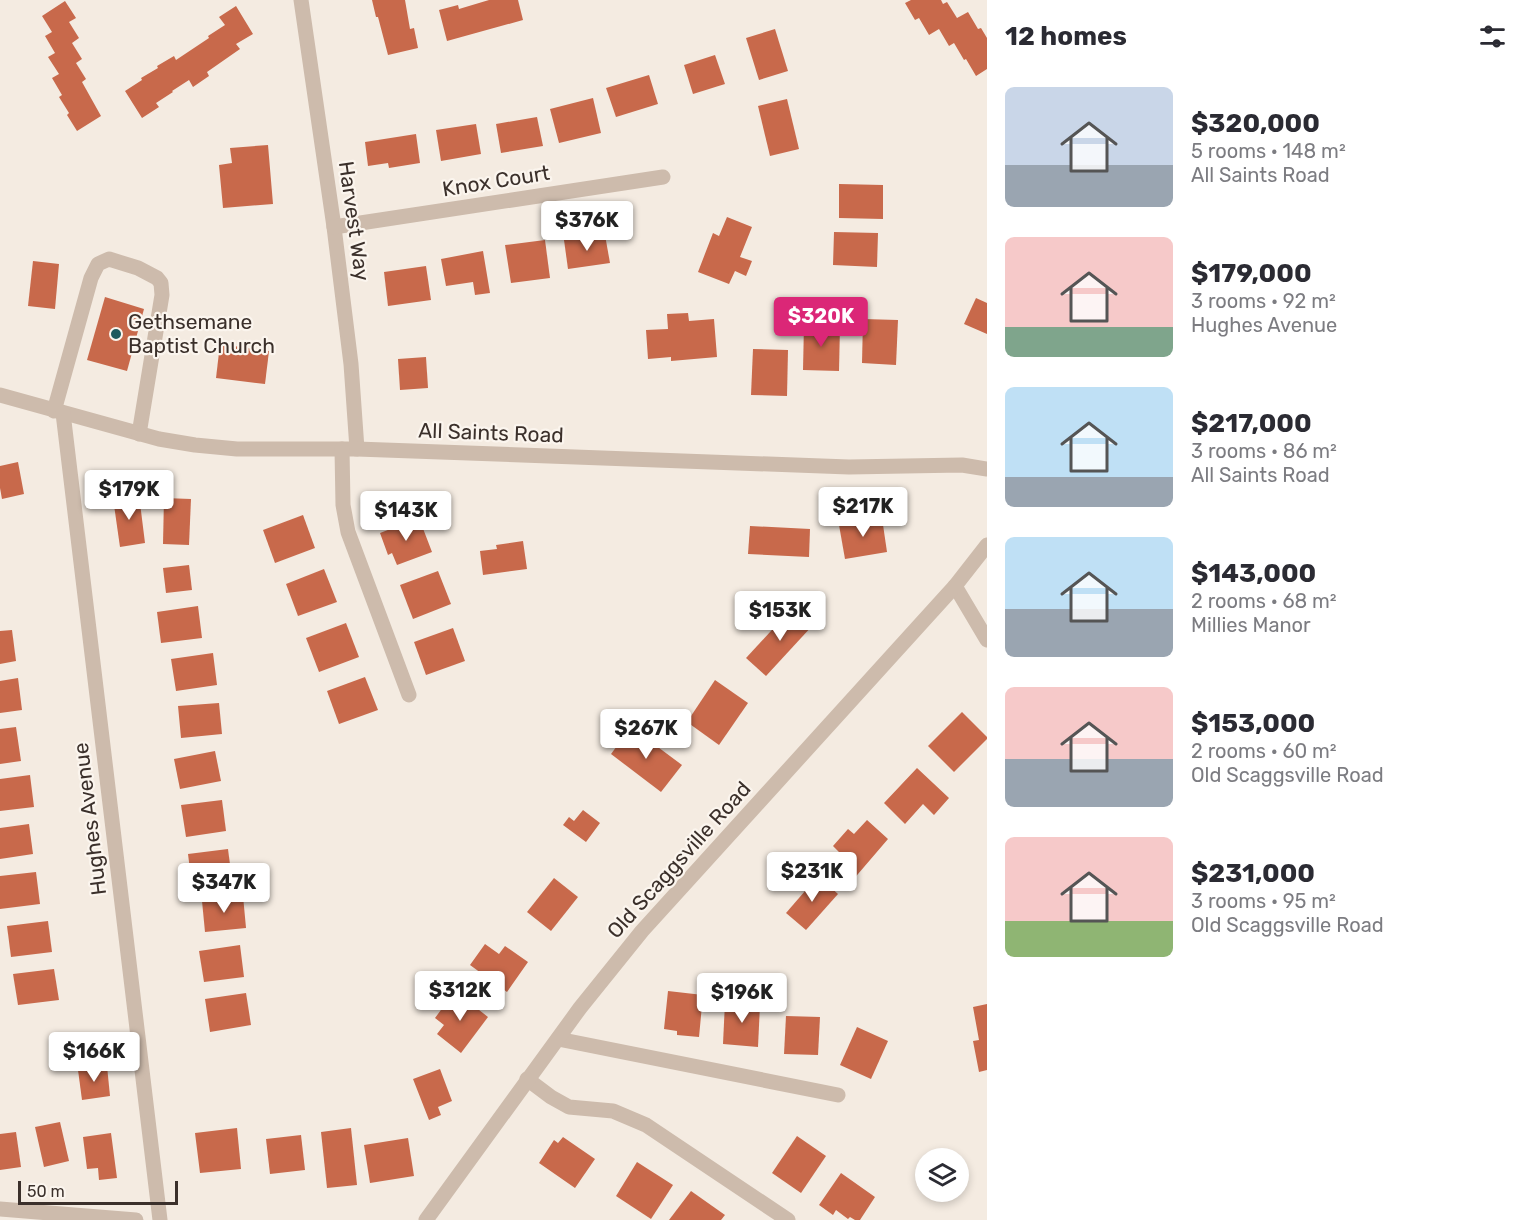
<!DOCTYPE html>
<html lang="en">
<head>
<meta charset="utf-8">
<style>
  body { margin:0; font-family:Rubik,sans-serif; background:#f7f7f7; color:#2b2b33; height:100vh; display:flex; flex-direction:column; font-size:22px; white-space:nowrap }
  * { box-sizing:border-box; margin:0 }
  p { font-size:20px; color:#7c7c81 }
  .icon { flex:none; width:33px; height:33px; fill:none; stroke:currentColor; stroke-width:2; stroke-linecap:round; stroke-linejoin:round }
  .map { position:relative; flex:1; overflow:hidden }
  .sheet { display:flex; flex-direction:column; background:#fff; width:540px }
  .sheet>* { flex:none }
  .fabs { position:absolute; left:915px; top:1148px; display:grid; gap:12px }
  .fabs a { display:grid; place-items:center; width:54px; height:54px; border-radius:50%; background:#fff; box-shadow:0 3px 9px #0003; font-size:30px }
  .scale { position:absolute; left:18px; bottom:15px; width:160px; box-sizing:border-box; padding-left:6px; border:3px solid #3b302b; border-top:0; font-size:16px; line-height:21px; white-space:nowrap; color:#3b302b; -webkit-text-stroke:4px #fbf5ee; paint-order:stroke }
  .price { position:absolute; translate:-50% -51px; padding:0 14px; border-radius:6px; background:#fff; color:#222; font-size:20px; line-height:39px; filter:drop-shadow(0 2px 3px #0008) }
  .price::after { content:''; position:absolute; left:50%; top:36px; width:18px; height:14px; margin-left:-9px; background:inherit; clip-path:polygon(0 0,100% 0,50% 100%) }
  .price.on { background:#db2777; color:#fff }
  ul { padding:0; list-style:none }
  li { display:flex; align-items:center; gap:18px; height:150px; padding:0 18px }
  li span { display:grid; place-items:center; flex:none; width:168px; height:120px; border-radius:9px; color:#555 }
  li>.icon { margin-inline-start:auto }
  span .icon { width:72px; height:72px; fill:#fffc; stroke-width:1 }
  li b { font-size:26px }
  h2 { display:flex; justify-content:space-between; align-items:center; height:72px; padding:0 18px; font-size:26px }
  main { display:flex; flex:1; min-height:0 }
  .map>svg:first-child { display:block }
</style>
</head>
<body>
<main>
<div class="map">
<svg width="987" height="1220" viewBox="0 0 987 1220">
  <rect width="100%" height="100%" fill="#f4ebe1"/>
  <g fill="#c8694b">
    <polygon points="372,0 405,0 410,29 414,28 418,48 388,55 378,17 376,17"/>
    <polygon points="489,0 518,0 523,20 447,41 439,10 458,5 459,9"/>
    <polygon points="911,0 941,0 943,4 947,2 957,18 968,12 978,29 981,28 987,38 987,69 976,76 966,59 964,60 954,43 949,46 939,29 929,35 919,18 915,20 905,3"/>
    <polygon points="65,1 76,18 69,22 79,38 72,43 82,59 76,63 86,79 82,82 101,116 77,131 67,115 69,113 59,97 62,95 52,78 59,74 48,57 55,53 45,36 52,32 42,16"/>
    <polygon points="236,6 253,34 236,44 240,49 207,72 209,76 193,87 189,80 172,91 173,92 156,103 159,107 142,118 125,91 142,80 141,78 158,68 157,66 174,56 176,60 209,38 208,36 225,25 219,17"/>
    <polygon points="775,29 788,71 759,80 746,38"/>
    <polygon points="715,55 725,84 693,94 684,65"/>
    <polygon points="649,75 658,104 616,117 606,88"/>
    <polygon points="593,98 601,133 559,143 550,109"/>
    <polygon points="787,99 799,149 770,156 758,106"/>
    <polygon points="537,117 543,146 501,153 496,124"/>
    <polygon points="476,124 481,154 441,161 436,130"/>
    <polygon points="416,134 420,163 389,168 388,163 368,166 365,142"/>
    <polygon points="268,145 273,204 223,208 219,165 232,163 230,148"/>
    <polygon points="839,184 883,185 883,219 839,218"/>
    <polygon points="727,217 752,227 740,257 752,261 746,276 735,271 729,284 698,272 713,233 719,236"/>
    <polygon points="834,232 878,233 877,267 833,265"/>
    <polygon points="605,235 610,263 568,269 564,240"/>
    <polygon points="545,240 550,278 511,283 505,245"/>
    <polygon points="483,251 490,293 475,295 473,282 446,286 441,259"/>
    <polygon points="33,261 59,264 55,309 28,306"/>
    <polygon points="426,266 431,300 388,306 384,272"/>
    <polygon points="105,297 144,309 127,371 87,360"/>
    <polygon points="976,298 987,303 987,334 964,324"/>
    <polygon points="688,313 689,321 714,319 717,357 671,361 671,357 648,359 646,330 668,329 667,314"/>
    <polygon points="863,319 898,320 896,365 862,363"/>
    <polygon points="804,324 840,326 839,371 803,370"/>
    <polygon points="220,344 269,351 265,384 216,378"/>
    <polygon points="753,349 788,350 787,396 751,395"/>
    <polygon points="426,357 428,388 400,390 398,359"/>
    <polygon points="18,462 24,494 2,499 0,488 0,466"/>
    <polygon points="139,495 145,543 120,547 113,498"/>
    <polygon points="164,498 191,499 189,545 163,544"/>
    <polygon points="303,515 315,548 275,563 263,530"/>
    <polygon points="419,518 432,552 397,565 392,553 388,555 380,533"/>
    <polygon points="882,518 887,552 845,559 839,525"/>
    <polygon points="750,526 810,529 809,557 748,554"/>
    <polygon points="523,541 527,569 483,575 480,551 497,549 496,545"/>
    <polygon points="189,565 192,590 166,593 163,568"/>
    <polygon points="324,569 337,602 298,616 286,584"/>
    <polygon points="438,571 451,604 413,619 400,585"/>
    <polygon points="198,606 202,638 161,643 157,612"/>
    <polygon points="793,607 813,625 766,676 746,658"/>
    <polygon points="346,623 359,657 319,672 306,638"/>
    <polygon points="453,628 465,661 426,675 414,642"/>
    <polygon points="12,630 16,661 0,664 0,631"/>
    <polygon points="213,653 217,685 176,691 171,659"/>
    <polygon points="365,677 378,710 339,724 327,691"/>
    <polygon points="18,678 22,710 0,713 0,681"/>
    <polygon points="715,680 748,703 719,745 687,722"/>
    <polygon points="219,703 222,734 181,738 178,706"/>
    <polygon points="962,712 987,737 987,739 954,772 928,746"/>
    <polygon points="16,727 21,761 0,764 0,729"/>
    <polygon points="631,727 682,765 661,792 611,754"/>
    <polygon points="215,751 221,781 180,789 174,759"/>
    <polygon points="917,768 949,798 934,815 923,804 905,824 884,803"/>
    <polygon points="30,775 34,807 0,811 0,779"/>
    <polygon points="222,800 226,831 186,837 181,805"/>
    <polygon points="583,810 600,823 586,842 563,825 569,817 574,821"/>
    <polygon points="867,820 888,839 852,881 830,862 839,852 833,846 848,829 854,834"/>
    <polygon points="29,824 33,854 0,859 0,828"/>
    <polygon points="228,849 232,880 192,886 188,854"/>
    <polygon points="36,872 40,904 0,909 0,876"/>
    <polygon points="818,876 838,894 806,930 786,913"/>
    <polygon points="554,878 578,897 551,931 527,912"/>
    <polygon points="243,896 246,928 205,932 202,901"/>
    <polygon points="48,921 52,952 11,957 7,926"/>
    <polygon points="485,944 499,954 505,946 528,962 507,992 470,965"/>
    <polygon points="240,945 244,977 204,982 199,951"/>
    <polygon points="54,969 59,1000 18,1005 13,974"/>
    <polygon points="455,991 488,1017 461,1053 437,1034 444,1025 435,1018"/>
    <polygon points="668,991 703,995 699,1037 677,1035 677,1031 664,1029"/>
    <polygon points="246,993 251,1025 210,1032 205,999"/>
    <polygon points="725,1002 760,1005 758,1047 723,1044"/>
    <polygon points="987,1004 987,1070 979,1072 973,1041 979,1040 973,1007"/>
    <polygon points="786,1016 820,1017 818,1055 784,1054"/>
    <polygon points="857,1027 888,1041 871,1079 840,1065"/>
    <polygon points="107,1066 110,1096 82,1100 78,1070"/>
    <polygon points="440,1069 452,1101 438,1107 441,1115 429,1120 413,1079"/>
    <polygon points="60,1122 69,1161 44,1167 35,1127"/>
    <polygon points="237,1128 241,1169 200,1173 195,1133"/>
    <polygon points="351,1128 357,1185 327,1188 321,1132"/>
    <polygon points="16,1132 21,1167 0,1170 0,1134"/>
    <polygon points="111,1133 117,1178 99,1180 98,1168 87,1169 83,1137"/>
    <polygon points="301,1135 305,1170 270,1174 266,1139"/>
    <polygon points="797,1136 826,1156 801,1193 772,1173"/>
    <polygon points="563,1137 595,1159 575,1188 539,1163 554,1140 558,1143"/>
    <polygon points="408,1138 414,1176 370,1183 364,1145"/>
    <polygon points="637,1162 673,1185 651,1219 616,1196"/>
    <polygon points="841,1173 875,1197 860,1220 855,1220 850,1217 848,1219 836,1210 833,1215 819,1205"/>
    <polygon points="691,1191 725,1215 721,1220 669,1220"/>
  </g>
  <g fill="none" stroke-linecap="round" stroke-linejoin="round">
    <g stroke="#cdbbac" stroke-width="15">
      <polyline points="301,0 334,227 351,364 357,449"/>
      <polyline points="334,227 663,177"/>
      <polyline points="0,395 159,439 195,445 237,449 357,449 849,467 962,465 987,469"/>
      <polyline points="54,411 91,278 98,264 109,259 138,268 157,278 161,283 162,295 139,434"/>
      <polyline points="63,413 160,1220"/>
      <polyline points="342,449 343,505 348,532 409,695"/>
      <polyline points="955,586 987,640"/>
      <polyline points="558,1039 838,1095"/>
      <polyline points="527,1079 551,1097 569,1107 613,1111 646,1125 788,1220"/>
      <polyline points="0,1209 136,1220"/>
      <polyline points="426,1220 580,1008 642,931 955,586 987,545"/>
    </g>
  </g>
  <circle fill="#1f5a5e" stroke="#fbf5ee" stroke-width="2" cx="116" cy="334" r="6"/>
  <g text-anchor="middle" stroke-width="4.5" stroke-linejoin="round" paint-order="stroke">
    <g font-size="21" fill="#3b302b" stroke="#fbf5ee">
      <text transform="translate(496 181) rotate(-9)" y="7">Knox Court</text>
      <text transform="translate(354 221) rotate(82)" y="7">Harvest Way</text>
      <text transform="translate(491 433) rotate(2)" y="7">All Saints Road</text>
      <text transform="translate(90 819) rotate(-97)" y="7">Hughes Avenue</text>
      <text transform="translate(679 860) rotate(-48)" y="7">Old Scaggsville Road</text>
    </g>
    <g font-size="21" fill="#3b302b" stroke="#fbf5ee" text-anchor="start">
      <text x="128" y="329">Gethsemane<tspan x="128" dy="24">Baptist Church</tspan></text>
    </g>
  </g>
</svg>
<div class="fabs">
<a><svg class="icon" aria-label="layers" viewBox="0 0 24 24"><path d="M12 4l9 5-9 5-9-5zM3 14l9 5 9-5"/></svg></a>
</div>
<div class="scale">50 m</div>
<b class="price" style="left:587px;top:252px">$376K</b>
<b class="price on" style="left:821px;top:348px">$320K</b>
<b class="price" style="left:129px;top:521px">$179K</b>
<b class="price" style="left:863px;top:538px">$217K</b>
<b class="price" style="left:406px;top:542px">$143K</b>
<b class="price" style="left:780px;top:642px">$153K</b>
<b class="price" style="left:646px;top:760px">$267K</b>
<b class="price" style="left:812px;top:903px">$231K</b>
<b class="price" style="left:224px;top:914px">$347K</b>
<b class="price" style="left:460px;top:1022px">$312K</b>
<b class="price" style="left:742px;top:1024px">$196K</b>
<b class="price" style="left:94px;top:1083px">$166K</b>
</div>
<section class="sheet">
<h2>12 homes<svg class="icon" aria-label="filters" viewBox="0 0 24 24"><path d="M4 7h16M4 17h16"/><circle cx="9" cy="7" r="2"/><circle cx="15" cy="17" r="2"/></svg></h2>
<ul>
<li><span style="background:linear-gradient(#c9d6e8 65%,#9aa5b1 0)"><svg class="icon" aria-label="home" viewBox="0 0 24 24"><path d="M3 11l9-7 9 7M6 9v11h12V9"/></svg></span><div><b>$320,000</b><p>5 rooms · 148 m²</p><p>All Saints Road</p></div></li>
<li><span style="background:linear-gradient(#f6c9c9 75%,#7fa58c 0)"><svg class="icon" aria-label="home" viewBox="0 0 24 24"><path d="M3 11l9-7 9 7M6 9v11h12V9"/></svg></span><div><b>$179,000</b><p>3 rooms · 92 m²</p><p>Hughes Avenue</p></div></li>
<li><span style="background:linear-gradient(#bfe0f5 75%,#9aa5b1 0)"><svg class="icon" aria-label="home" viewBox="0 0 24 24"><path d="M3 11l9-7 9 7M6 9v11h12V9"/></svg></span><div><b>$217,000</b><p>3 rooms · 86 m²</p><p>All Saints Road</p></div></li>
<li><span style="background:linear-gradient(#bfe0f5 60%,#9aa5b1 0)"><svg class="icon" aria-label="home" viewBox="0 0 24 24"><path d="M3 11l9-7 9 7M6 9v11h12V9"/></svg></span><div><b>$143,000</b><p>2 rooms · 68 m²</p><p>Millies Manor</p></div></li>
<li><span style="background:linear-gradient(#f6c9c9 60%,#9aa5b1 0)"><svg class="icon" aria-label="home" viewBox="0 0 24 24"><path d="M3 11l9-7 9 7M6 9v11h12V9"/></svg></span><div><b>$153,000</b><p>2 rooms · 60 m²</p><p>Old Scaggsville Road</p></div></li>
<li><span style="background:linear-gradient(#f6c9c9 70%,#8fb573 0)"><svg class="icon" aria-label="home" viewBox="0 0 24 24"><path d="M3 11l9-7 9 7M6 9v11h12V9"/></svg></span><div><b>$231,000</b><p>3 rooms · 95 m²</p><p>Old Scaggsville Road</p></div></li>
</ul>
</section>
</main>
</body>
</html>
